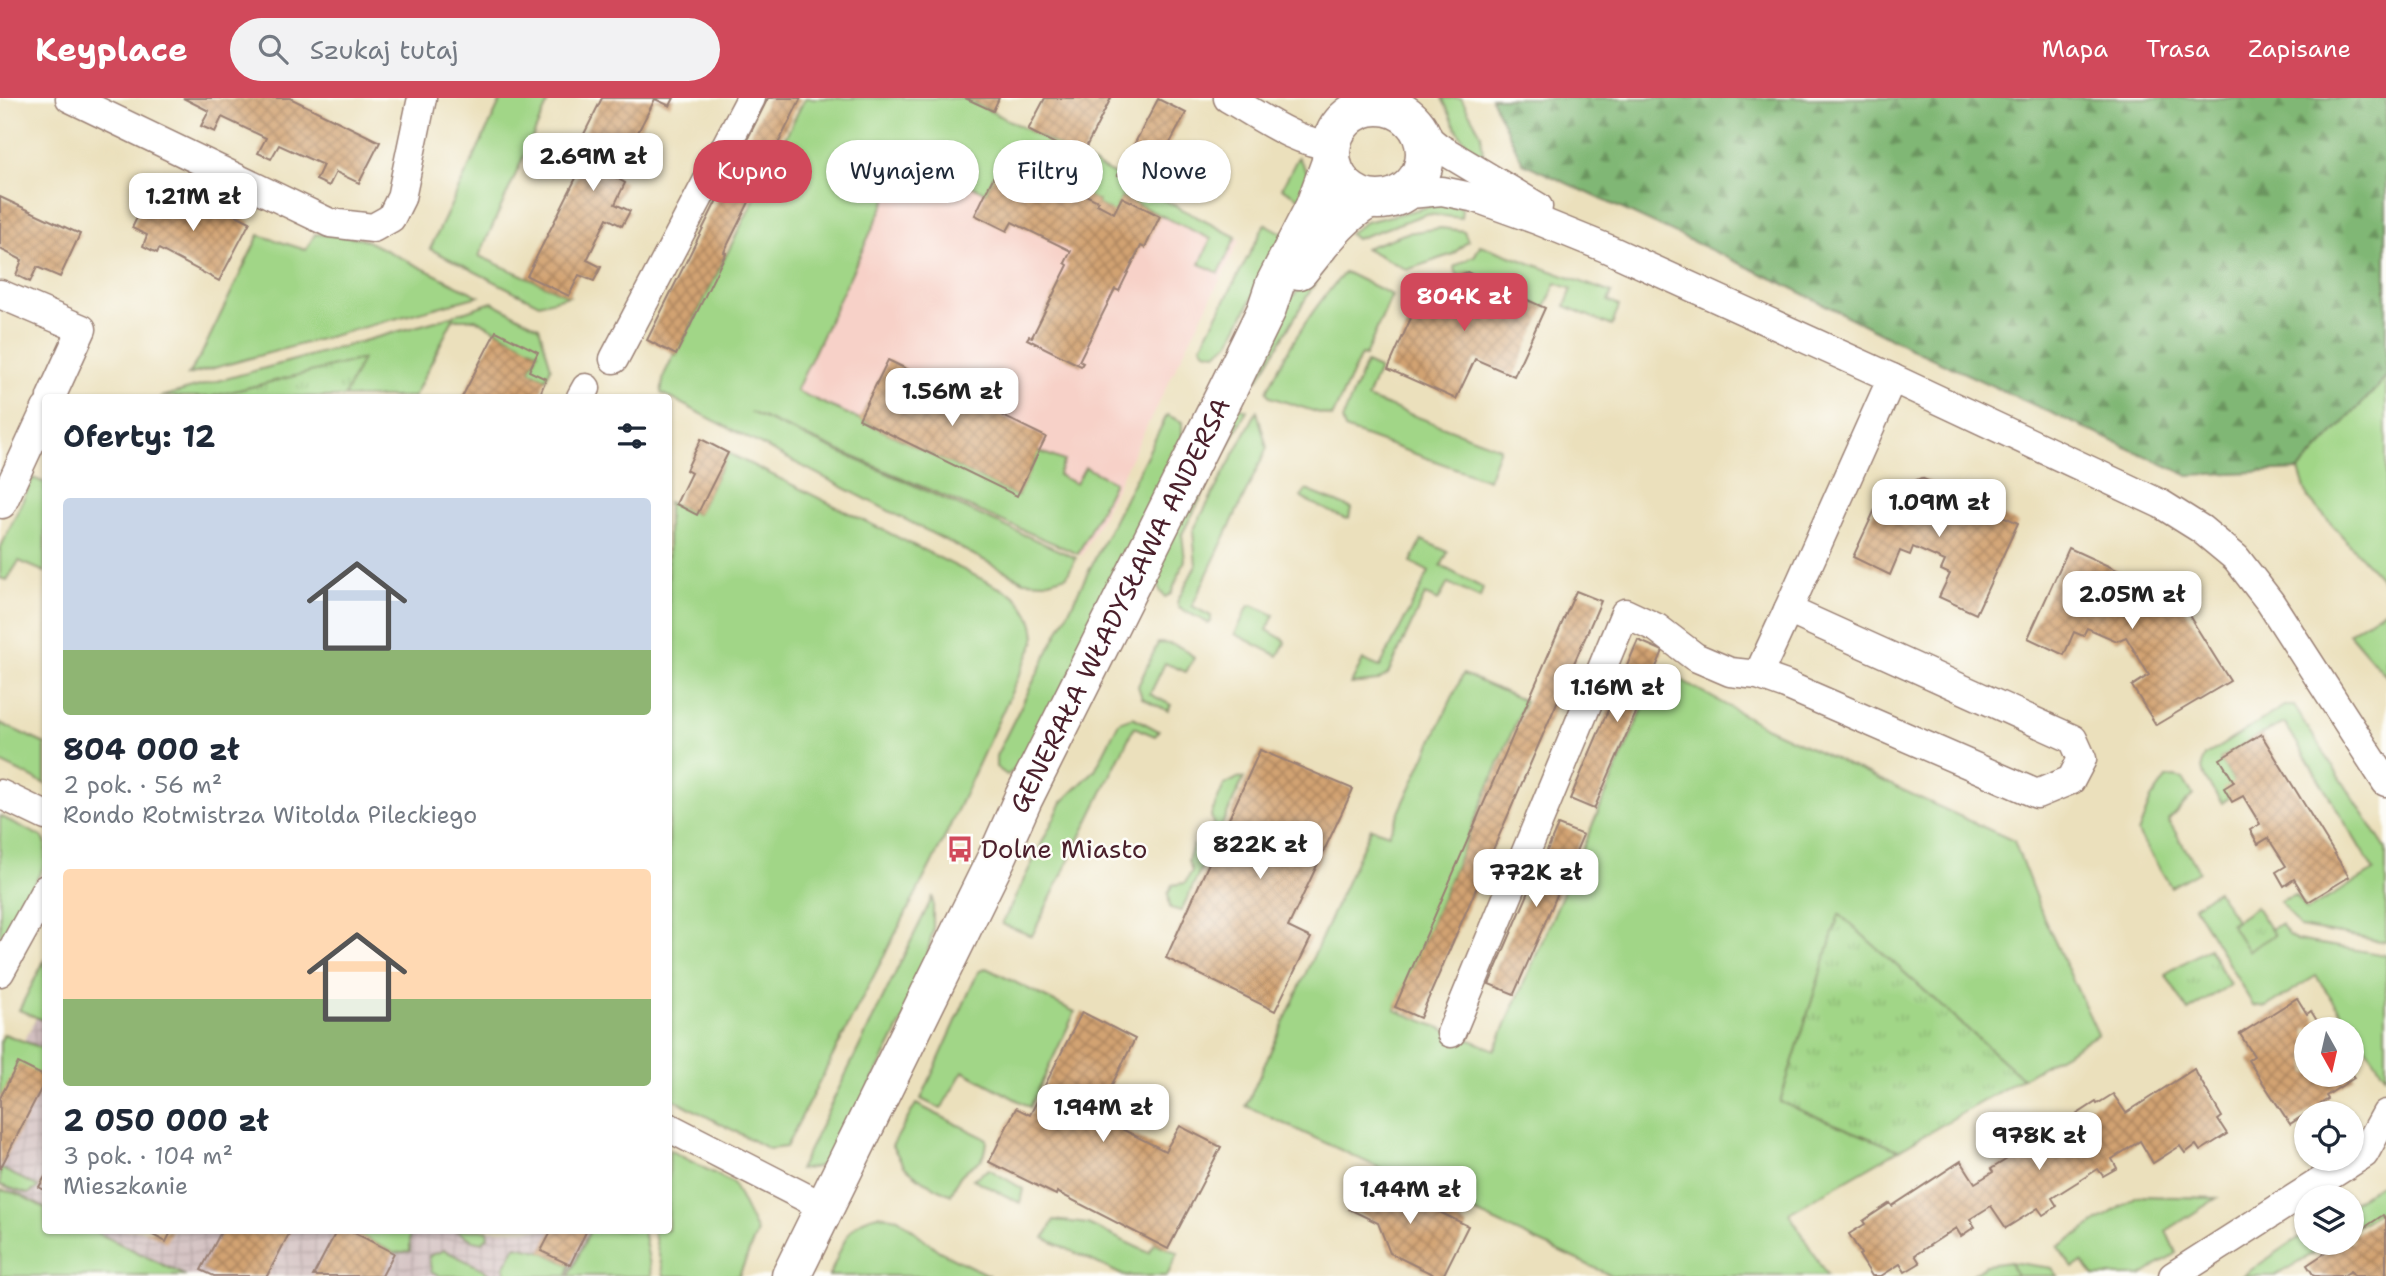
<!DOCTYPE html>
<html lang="pl">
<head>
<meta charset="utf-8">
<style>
  body { margin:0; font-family:"Shantell Sans",sans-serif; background:#f2f2f3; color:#1f2937; height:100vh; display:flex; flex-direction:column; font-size:26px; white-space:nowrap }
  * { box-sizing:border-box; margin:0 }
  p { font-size:23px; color:#747a83 }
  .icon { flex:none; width:38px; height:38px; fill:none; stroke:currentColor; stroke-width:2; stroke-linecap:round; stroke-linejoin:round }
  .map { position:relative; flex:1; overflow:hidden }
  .details { position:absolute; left:42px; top:296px; width:630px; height:840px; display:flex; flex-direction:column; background:#fff; border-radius:7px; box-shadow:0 2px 5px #0004 }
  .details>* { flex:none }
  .hud { position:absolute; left:693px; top:42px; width:665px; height:63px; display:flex; gap:14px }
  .needle { width:46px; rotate:172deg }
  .controls { position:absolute; left:2294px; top:919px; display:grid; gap:14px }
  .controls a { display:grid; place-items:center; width:70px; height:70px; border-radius:50%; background:#fff; box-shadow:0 2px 5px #0004; font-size:35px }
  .price { position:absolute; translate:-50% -60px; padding:0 16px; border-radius:14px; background:#fff; color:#222; font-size:23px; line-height:46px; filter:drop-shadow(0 2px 4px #0008) }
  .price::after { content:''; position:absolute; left:50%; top:42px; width:21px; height:16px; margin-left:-10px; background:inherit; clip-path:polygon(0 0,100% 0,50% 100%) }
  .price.active { background:#d1495b; color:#fff }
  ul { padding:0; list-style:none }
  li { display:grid; align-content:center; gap:14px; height:371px; padding:0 21px }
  li span { display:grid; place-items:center; height:217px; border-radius:7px; color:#555 }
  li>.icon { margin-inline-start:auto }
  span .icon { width:126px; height:126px; fill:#fffc; stroke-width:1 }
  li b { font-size:30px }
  h2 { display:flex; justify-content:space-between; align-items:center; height:84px; padding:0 21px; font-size:30px }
  .tag { padding:0 24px; border-radius:32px; background:#fff; box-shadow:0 2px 5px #0004; font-size:24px; line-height:63px }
  .tag.active { background:#d1495b; color:#fff }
  header { display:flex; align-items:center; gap:42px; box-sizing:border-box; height:98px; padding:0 35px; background:#d1495b; color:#fff }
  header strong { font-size:33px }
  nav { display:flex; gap:38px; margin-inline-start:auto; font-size:24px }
  .search { width:490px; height:63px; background:#f2f2f3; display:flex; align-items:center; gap:18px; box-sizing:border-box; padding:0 24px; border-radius:38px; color:#747a83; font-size:26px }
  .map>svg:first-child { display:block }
</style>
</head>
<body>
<header>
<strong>Keyplace</strong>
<div class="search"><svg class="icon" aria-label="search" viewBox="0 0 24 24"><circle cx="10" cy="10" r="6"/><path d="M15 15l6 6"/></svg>Szukaj tutaj</div>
<nav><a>Mapa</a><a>Trasa</a><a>Zapisane</a></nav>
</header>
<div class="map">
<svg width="2386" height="1178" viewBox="0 0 2386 1178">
  <defs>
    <pattern id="industrial-grid" width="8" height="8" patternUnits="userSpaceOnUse" patternTransform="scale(1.75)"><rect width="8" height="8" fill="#d2bfc0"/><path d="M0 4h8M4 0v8" fill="none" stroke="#b6a4a5"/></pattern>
    <pattern id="forest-firs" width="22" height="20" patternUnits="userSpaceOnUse" patternTransform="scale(1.75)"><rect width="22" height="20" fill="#80b774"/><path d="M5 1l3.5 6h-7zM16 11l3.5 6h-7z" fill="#6b945f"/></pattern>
    <pattern id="park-tufts" width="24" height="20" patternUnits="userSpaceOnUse" patternTransform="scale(1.75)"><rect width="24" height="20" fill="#a1d687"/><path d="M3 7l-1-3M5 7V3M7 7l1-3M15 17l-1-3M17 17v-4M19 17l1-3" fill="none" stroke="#8cb775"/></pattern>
    <pattern id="building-cross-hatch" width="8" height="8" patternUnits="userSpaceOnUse" patternTransform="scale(1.75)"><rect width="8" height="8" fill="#d2a372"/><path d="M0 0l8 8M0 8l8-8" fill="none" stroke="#ac845e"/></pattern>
  </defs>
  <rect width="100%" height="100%" fill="#fdfcf7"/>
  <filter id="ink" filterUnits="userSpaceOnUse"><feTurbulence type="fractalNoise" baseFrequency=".0143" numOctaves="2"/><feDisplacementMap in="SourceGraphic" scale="14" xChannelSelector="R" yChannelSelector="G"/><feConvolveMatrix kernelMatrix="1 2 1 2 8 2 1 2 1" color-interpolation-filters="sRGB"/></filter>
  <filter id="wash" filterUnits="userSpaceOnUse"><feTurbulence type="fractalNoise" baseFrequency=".00686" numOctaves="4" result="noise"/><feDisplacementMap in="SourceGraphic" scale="28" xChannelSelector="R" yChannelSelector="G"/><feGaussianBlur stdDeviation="1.57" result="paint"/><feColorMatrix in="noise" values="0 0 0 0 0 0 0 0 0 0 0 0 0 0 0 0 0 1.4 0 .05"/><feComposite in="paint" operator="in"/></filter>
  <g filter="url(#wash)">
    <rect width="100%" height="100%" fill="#ebe0bc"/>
    <polygon fill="#f7d1c8" points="804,0 965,0 1240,142 1082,458 664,277"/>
    <g fill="url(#industrial-grid)">
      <polygon points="45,903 45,1110 0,1088 0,989"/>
      <polygon points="92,1132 590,1132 569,1178 186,1178"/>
    </g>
    <g fill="#a1d687" stroke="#767a59" stroke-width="2">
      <polygon points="502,0 550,0 479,158 569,198 539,206 430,151"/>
      <polygon points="805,0 965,0 1236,139 1219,175 1200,166 1211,141 1122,99 1114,115 1097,106 1098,103 1004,57 986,95 907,57 796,293 859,321 1017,398 1039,353 1064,363 1058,377 1076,386 1085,369 1114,384 1078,456 750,314 1076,460 1067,478 1045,484 1024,483 661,295 664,277 674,256 676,257"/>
      <path d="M1442,0H1461L1481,36L1483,56C1459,48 1454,22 1442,0Z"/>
      <polygon points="1298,59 1308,75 1301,101 1282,90"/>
      <polygon points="1448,107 1462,110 1461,120 1426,116 1356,141 1349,135 1366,124 1432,108"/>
      <polygon points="1265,126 1284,136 1230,244 1216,255 1205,253 1201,248"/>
      <polygon points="1441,130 1464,133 1468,143 1453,156 1407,172 1365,150 1407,135"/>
      <polygon points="315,136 361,140 479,198 188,277 202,255 259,137 306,152"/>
      <polygon points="1480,147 1612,195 1608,203 1619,208 1612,228 1565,208 1572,191 1556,185 1545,210 1468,174 1458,178 1454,169 1475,157"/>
      <polygon points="1329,161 1258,282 1246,278 1290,201"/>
      <path d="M1345,174L1392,197L1365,258L1361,257L1332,319L1270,299L1267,293C1288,249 1313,209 1345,174Z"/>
      <polygon points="492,204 539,229 551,269 546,281 529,273 538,254 475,221 453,221 414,299 344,299 361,262 211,299 160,299 436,223"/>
      <polygon points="1366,265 1379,271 1367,300 1500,350 1488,382 1345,331 1342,322"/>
      <polygon points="2386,280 2386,487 2308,400 2299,372"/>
      <polygon points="1229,306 1247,312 1182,436 1185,462 1171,496 1165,499 1160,493 1154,472"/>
      <polygon points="1257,313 1267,350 1192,508 1211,518 1211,524 1208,525 1179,510 1177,504 1196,467 1193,433"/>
      <polygon points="1167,317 1182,324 1182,348 1041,634 1013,673 1007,677 996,669 996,658"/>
      <path d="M728,355L1014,497C1027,512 1035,522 1035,543L943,743L786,1049L769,1051L669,999L668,404L697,416Z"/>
      <polygon points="33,380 45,385 45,474 19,463 7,482 0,480 0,451"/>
      <polygon points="1306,392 1351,410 1349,420 1346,421 1303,401 1301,399"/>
      <polygon points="1422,442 1448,454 1441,468 1483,490 1480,500 1448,485 1438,503 1425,497 1388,576 1377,583 1351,586 1363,562 1380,569 1429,474 1411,464"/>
      <polygon points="1252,507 1274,517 1267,532 1284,542 1285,545 1278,558 1235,536 1248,509"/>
      <polygon points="2386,511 2386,578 2349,535"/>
      <path d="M1158,545C1173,545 1185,549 1194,560L1186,574L1165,565L1150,596L1171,607L1168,613L1142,600L1138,588Z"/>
      <polygon points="1463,576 1525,603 1395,912 1495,952 1656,580 1674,578 1767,630 2014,743 2043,818 2098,936 2022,980 1840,817 1780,1004 1899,1052 1789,1115 1827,1178 1612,1178 1246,1008 1371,730 1389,736"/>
      <path d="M2284,608H2294L2386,751V844L2300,829L2280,803L2295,797L2307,812L2374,773L2285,625L2261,636L2220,661L2234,684L2230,699L2222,705C2213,691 2195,674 2205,658Z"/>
      <polygon points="1133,619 1159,633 1155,638 1134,629 1032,838 1002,826 1062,704 1095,672 1119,624"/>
      <polygon points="0,625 45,646 45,686 0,664"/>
      <polygon points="2174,679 2183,681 2193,697 2168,722 2199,773 2171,789 2138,735 2151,701 2166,680"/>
      <polygon points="1238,680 1244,680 1181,813 1170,810 1168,796 1172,787 1185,785 1192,773 1188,762 1193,748 1203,747 1214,730 1211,717 1224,687"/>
      <polygon points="0,718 42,739 46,745 45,766 0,848"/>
      <polygon points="2217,793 2236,822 2231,825 2273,837 2270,831 2281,826 2289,837 2297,842 2386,857 2386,978 2316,878 2266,909 2253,907 2194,808"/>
      <polygon points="933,798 933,833 918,892 834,1059 817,1069 799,1072"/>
      <polygon points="45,861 46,923 45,923 19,912"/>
      <polygon points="986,870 1075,914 1030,1009 963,973 941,1011 921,1001 978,874"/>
      <polygon points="4,936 45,951 45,979 0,1001 0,944"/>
      <path d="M916,1006L987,1041C986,1068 976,1061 962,1076C957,1081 954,1090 951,1097L923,1083L905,1069L892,1048Z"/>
      <polygon points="669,1052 733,1085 757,1134 739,1178 664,1178 653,1132 668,1132"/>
      <polygon points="0,1070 39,1089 28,1096 0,1087"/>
      <polygon points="989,1071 1023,1091 1020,1105 973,1081"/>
      <polygon points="2386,1083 2386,1110 2352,1131 2352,1105"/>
      <polygon points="0,1092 16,1095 45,1110 46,1132 92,1132 186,1178 0,1178"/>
      <polygon points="2137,1098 2217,1100 2166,1133 2176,1155 2141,1178 2094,1178 2082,1164 2073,1170 2058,1149"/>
      <path d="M879,1117L898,1120L939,1153L990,1178H829C843,1150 845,1122 879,1117Z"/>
      <polygon points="1054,1122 1088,1126 1149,1155 1155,1145 1178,1155 1167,1178 1124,1178 1044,1140"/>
      <polygon points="349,1132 405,1132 410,1135 410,1153 394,1155"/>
      <polygon points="455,1132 487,1132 488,1139 482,1144 473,1142"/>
      <polygon points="590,1132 643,1132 652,1178 569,1178"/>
      <polygon points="2306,1135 2306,1144 2330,1145 2275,1178 2242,1178"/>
      <polygon points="516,1148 541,1153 570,1167 567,1178 507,1178 504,1169"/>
      <polygon points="444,1152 483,1171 491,1178 440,1178 431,1173 429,1158"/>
      <polygon points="2010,1164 2052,1170 2058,1178 2016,1178"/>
    </g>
    <polygon fill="url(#forest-firs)" stroke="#656b50" stroke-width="2" points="1491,0 2386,0 2386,280 2299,372 2187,377 1914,252 1780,184 1523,65"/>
    <g fill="url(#park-tufts)" stroke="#767a59" stroke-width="2">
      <polygon points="362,261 344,299 211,299"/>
      <polygon points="2256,809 2274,837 2248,853 2231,826"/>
      <polygon points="1839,816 2022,980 1899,1052 1780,1004"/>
      <polygon points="2209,850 2230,887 2188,913 2165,876"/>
      <polygon points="2010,1164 2016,1178 1970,1178 1986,1167"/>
    </g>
    <g id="blocks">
      <g fill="url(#building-cross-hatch)">
        <polygon points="183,0 290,0 380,44 359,85 336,74 329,88 316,82 323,67 279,47 271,61 258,55 266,40 222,19 215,34 201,28 209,13"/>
        <polygon points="602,0 674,0 670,8 655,1 634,42 648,49 641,64 627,57 615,79 625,85 615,106 630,113 622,128 607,120 587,162 601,169 594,183 579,177 569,198 527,178 584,64 573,58"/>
        <polygon points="768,0 801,0 724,154 726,155 676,257 647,242"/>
        <polygon points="965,0 999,0 993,13"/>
        <polygon points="1045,0 1111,0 1081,59 1028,32"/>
        <polygon points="1158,1 1186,15 1145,92 1118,77"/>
        <polygon points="1004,57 1098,103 1097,106 1114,115 1122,99 1160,118 1145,150 1141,148 1119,193 1115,191 1079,263 1083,265 1081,268 1027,241 1029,238 1032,239 1068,167 1065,165 1071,153 1012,124 1007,133 975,117"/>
        <polygon points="186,92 250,124 219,183 159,151 157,155 143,148 147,137 132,130 141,111 158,104 176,113"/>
        <polygon points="0,99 80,136 60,179 37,169 30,184 16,177 22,162 0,151"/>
        <polygon points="1467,174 1545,210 1514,278 1475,261 1456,301 1388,271 1424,191"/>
        <polygon points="496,233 538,254 529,273 546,281 539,299 462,299"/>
        <polygon points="888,262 1046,339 1017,398 859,321"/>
        <polygon points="701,341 728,355 697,417 676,406 691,375 686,372"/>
        <polygon points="1921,380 1935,386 1932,393 1938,396 1941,391 1945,393 1943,398 1951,401 1953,396 1958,398 1955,404 1963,408 1966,401 2018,425 1976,516 1939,499 1950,476 1941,472 1945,463 1913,449 1910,457 1900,453 1890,477 1853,459 1877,407 1882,409 1889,394"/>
        <polygon points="2069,450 2178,500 2230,583 2156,627 2132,588 2149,577 2126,539 2117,543 2087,530 2083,538 2074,534 2064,557 2028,540"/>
        <polygon points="1576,493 1601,503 1420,920 1395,909"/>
        <polygon points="1638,542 1663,553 1594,711 1570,701"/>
        <polygon points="2261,636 2349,779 2308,804 2294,781 2284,788 2276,774 2286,768 2268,740 2258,746 2250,732 2260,726 2243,698 2232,704 2224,690 2234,684 2220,661"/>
        <polygon points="1260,652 1353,691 1288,829 1311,840 1275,913 1166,860"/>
        <polygon points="1558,727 1583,737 1514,896 1489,886"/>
        <polygon points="2297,900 2307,916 2311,913 2322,931 2306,931 2306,976 2352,976 2354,980 2326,998 2328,1001 2290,1026 2248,962 2254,958 2240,936"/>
        <polygon points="1082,914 1135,941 1096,1018 1165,1053 1180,1028 1221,1049 1168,1151 1057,1094 1056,1097 989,1064 1016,1010 1030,1017"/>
        <polygon points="18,965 46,979 46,981 0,1071 0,1000"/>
        <polygon points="2194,971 2222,1019 2218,1022 2227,1036 2200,1053 2196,1047 2185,1055 2180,1048 2153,1065 2140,1043 2112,1061 2117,1070 2103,1078 2098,1071 2052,1100 2057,1108 2043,1117 2038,1110 2006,1130 1991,1108 1970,1121 1975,1129 1970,1132 1961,1138 1956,1130 1915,1157 1920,1165 1905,1174 1900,1166 1881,1178 1872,1178 1859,1157 1861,1156 1849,1136 1865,1126 1863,1123 1890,1105 1892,1108 1961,1063 1975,1085 1993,1074 1991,1071 2030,1047 2032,1049 2061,1031 2059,1028 2096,1004 2097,1006 2113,996 2126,1015"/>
        <polygon points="46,1077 46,1093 39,1089"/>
        <polygon points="1365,1077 1468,1128 1443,1178 1436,1178 1390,1155 1378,1125 1349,1111"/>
        <polygon points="2383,1117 2386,1121 2386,1178 2354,1178 2351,1173 2343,1178 2314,1178 2307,1167 2342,1144 2352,1144 2352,1138"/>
        <polygon points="143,1132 172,1132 166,1144"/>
        <polygon points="222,1132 291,1132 267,1178 214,1178 201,1172"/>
        <polygon points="337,1132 349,1132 394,1155 382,1178 313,1178"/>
        <polygon points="552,1132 587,1132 570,1167 541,1153"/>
      </g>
    </g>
  </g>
  <g filter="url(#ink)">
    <use href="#blocks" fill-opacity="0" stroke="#9a8074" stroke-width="2"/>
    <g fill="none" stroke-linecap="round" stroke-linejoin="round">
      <g stroke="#9a8074" stroke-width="31">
        <g id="street">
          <polyline points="70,0 330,125 373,130 391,120 401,100 422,0"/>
          <path d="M1228,0C1260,18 1295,45 1331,47"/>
          <polyline points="1421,35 1438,49 1538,109"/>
          <polyline points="1393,101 1410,96 1442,93 1476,100 1537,122 1606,150 1892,280 2161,406 2201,431 2236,460 2270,504 2386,684"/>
          <polyline points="0,196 82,231 51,299"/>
          <polyline points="614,261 751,0"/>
          <polyline points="581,299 586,290"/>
          <polyline points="0,405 2,406 46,311"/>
          <polyline points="1758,577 1788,512"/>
          <polyline points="0,696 46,718"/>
          <polyline points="0,874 46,791"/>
          <polyline points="1451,935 1625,515 1657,530 1695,559 1730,574 1758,577 1786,587 2037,696 2071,682 2082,661 2073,641 1788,512 1892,280"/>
          <polyline points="668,1029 824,1109"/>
          <polyline points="2173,1178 2364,1056 2386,1016"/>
        </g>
      </g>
      <g stroke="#9a8074" stroke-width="41">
        <g id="secondary">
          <circle cx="1378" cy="55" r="47"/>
          <path d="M1299,172C1320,147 1339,118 1368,102"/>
          <path id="s1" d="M791,1178L999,755L1023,701L1227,293L1266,213L1275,186L1314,110L1331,64"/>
        </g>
      </g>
      <use href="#street" stroke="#fff" stroke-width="28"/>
      <use href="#secondary" stroke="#fff" stroke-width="38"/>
    </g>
  </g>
  <defs>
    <g id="bus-bare" transform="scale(2.1)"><path d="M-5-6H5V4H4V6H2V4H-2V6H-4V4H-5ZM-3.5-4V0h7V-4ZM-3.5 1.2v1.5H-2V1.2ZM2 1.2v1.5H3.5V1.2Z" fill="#d1495b" stroke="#fdfcf7" stroke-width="2.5" paint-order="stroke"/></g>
  </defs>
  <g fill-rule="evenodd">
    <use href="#bus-bare" x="960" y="751"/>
  </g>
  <g text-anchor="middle" stroke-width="5" stroke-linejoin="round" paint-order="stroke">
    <g font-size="26" fill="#4a1f2b" stroke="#fdfcf7">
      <text dy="9" stroke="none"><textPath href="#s1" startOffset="747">GENERAŁA WŁADYSŁAWA ANDERSA</textPath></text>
    </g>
    <g font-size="26" fill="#4a1f2b" stroke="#fdfcf7" text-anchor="start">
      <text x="981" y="760">Dolne Miasto</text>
    </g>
  </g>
</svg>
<div class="controls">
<a><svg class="needle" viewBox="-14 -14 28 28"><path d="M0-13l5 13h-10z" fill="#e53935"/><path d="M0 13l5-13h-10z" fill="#747a83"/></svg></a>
<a><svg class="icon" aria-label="locate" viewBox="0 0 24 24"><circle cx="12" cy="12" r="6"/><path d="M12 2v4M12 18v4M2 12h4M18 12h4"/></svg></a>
<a><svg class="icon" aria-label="layers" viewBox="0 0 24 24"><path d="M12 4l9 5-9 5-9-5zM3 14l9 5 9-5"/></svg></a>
</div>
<b class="price" style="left:593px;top:95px">2.69M zł</b>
<b class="price" style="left:193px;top:135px">1.21M zł</b>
<b class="price active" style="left:1464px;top:235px">804K zł</b>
<b class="price" style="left:952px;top:330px">1.56M zł</b>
<b class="price" style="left:1939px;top:441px">1.09M zł</b>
<b class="price" style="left:2132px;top:533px">2.05M zł</b>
<b class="price" style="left:1617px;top:626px">1.16M zł</b>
<b class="price" style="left:1260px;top:783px">822K zł</b>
<b class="price" style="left:1536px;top:811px">772K zł</b>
<b class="price" style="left:1103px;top:1046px">1.94M zł</b>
<b class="price" style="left:2039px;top:1074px">978K zł</b>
<b class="price" style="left:1410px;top:1128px">1.44M zł</b>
<div class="hud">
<a class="tag active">Kupno</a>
<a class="tag">Wynajem</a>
<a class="tag">Filtry</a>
<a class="tag">Nowe</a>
</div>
<section class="details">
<h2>Oferty: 12<svg class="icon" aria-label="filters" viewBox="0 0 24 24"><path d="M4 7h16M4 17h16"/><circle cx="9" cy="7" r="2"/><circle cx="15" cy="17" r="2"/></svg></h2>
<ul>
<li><span style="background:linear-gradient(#c9d6e8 70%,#8fb573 0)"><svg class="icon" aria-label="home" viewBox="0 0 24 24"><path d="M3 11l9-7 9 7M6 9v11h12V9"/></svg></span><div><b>804 000 zł</b><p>2 pok. · 56 m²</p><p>Rondo Rotmistrza Witolda Pileckiego</p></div></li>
<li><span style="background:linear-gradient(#ffd9b3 60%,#8fb573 0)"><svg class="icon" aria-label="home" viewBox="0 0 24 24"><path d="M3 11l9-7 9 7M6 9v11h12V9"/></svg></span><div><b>2 050 000 zł</b><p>3 pok. · 104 m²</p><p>Mieszkanie</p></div></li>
</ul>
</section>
</div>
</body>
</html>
